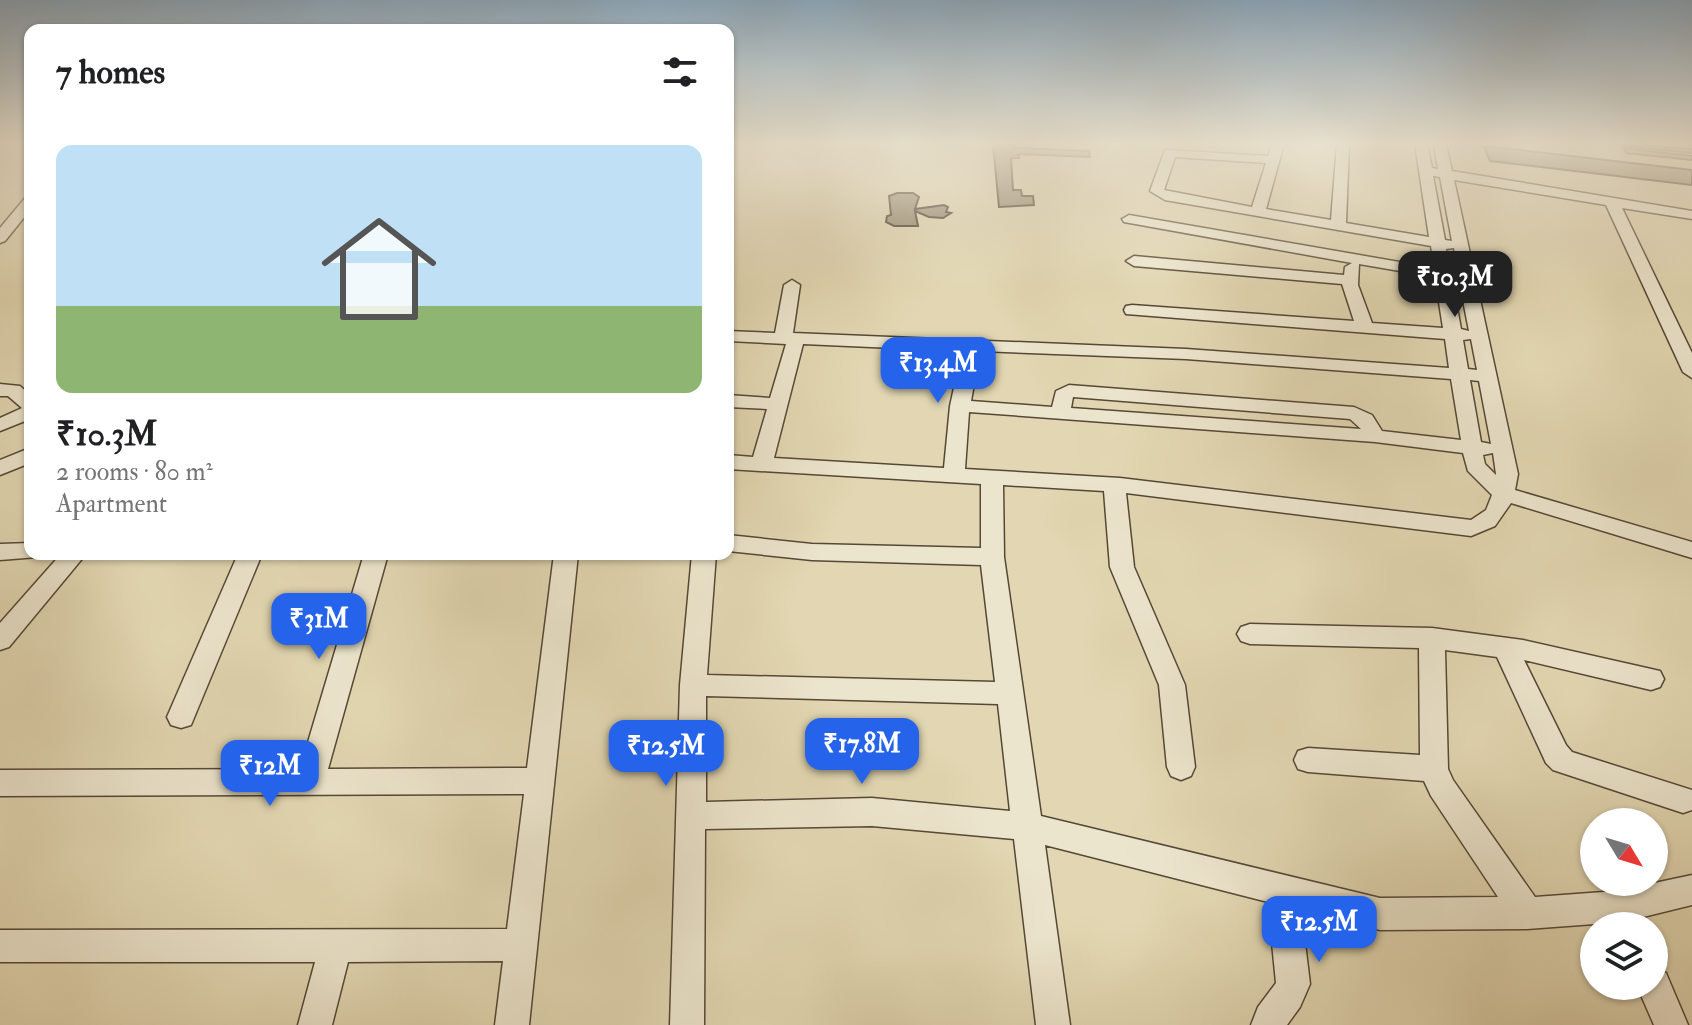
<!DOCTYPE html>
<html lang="en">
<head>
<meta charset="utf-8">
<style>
  body { margin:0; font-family:"IM FELL Double Pica",serif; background:#f6f6f6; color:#202124; height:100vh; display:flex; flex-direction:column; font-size:30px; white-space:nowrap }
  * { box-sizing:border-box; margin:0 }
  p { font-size:26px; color:#757577 }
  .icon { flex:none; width:44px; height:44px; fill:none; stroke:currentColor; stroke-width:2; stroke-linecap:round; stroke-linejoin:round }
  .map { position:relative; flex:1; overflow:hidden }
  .sheet { position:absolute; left:24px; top:24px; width:710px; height:536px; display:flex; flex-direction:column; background:#fff; border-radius:16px; box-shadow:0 2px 6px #0004 }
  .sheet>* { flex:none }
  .needle { width:52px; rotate:128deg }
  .tools { position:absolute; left:1580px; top:808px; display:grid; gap:16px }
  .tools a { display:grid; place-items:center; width:88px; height:88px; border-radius:50%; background:#fff; box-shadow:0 2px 6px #0004; font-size:40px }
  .price { position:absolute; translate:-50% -68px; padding:0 18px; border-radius:16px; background:#2563eb; color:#fff; font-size:26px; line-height:52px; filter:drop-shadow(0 2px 4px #0008) }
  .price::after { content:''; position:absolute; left:50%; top:48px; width:24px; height:18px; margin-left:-12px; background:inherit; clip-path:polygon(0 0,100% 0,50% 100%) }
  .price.on { background:#222; color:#fff }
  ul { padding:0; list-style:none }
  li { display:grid; align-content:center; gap:16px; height:424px; padding:0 32px }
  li+li { border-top:2px solid #e0e0e0 }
  li span { display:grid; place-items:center; height:248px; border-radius:16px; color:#555 }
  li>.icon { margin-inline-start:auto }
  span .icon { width:144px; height:144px; fill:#fffc; stroke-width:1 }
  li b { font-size:34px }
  h2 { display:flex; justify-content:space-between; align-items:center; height:96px; padding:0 32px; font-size:34px }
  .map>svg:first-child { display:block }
</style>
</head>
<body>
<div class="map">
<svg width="1692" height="1025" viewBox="0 0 1692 1025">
  <rect width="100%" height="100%" fill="#e2d7b2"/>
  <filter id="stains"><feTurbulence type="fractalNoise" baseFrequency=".0025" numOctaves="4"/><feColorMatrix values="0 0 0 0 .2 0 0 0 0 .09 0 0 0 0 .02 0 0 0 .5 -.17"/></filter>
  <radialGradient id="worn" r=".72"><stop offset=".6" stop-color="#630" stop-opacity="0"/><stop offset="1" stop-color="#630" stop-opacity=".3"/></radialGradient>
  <g fill="#887c63" stroke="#27190d" stroke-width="2">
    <polygon points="993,144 1014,144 1015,148 1089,151 1090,157 1018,154 1019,158 1011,158 1013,190 1021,190 1022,196 1033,196 1034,205 999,207"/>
    <polygon points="1621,144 1692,149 1692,153 1622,146"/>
    <polygon points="1484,146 1692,170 1692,185 1490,161"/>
    <polygon points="1623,148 1692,156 1692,160 1626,153"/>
    <polygon points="897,193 913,193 919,197 915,209 944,205 948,207 946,212 951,213 943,218 929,217 915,211 918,226 894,226 886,222 887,216 891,215 889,196"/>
  </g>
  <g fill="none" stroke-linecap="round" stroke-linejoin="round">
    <g stroke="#564836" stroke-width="3">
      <g id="street">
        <path d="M1272,144H1284L1266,209L1331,220L1337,144H1349L1346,223L1429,237L1415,144H1427L1432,168L1438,169L1434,144H1446L1452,171L1692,211V219L1622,208L1692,353V378L1683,372L1606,205L1454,180L1518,474L1515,490L1692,542V558L1511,503L1495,526L1471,536L1126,493L1134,567L1185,685L1195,767L1191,776L1181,780L1171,776L1167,767L1159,685L1110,567L1104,491L1003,485L1004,557L1041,816L1380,898L1498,897L1431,796L1424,781L1308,772L1298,769L1294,760L1298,751L1308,748L1420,755L1419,648L1250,644L1241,641L1237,634L1241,627L1250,624L1432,628L1523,640L1660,671L1664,679L1660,687L1651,690L1524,660L1566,745L1572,752L1692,790V810L1683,813L1553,770L1546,763L1497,657L1445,650L1448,769L1453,780L1535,897L1617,891L1692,875V905L1639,918L1642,926H1609L1608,923L1527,929L1380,930L1301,910L1310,984L1300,1007L1287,1025H1251L1258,1007L1276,983L1268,902L1045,845L1070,1025H1036L1014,839L872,826L705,829L704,1025H670L680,685L692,554H716L707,675L995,682L981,565L812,560L728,551V535L812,544L981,548V484L728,469V455L753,457L767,409L728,407V395L770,398L786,344L728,341V331L775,333L784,285L792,280L800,285L793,333L1186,349L1449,368L1445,339L1126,314L1124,310L1126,306L1132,305L1354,321L1342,284L1134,266L1126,261L1134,256L1344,275L1345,267L1352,263L1124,222L1122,219L1129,215L1434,268L1431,246L1165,200L1150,191L1165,150L1268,156ZM1175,157L1266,163L1252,207L1164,190ZM1433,176L1440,177L1452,241L1445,240ZM1454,248L1458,272L1450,270L1446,249ZM1359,264L1435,277L1443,328L1372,323L1358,285ZM1452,280H1459L1469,331L1461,329ZM1471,339L1477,370L1468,369L1463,340ZM803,344L962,351L950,406L944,468L774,458ZM980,351L1186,359L1451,379L1461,440L1382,431L1372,415L1354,407L1069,385L1056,391L1052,407L971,401ZM1470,380L1479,381L1491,444L1481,442ZM1073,397L1350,419L1361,429L1071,408ZM969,412L1375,442L1463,453L1468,471L1492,495L1486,510L1471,520L1120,478L965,469ZM1493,453L1496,474V475L1485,464L1483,455ZM706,696L998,704L1010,811L872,798L706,802Z"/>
        <polygon points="30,197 30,210 5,241 0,243 0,228 25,198"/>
        <polygon points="0,384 20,386 30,395 30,419 0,431 0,418 22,408 8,396 0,396"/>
        <polygon points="30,448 30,463 0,475 0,460"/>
        <polygon points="30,543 30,554 40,554 38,557 0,560 0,544"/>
        <polygon points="61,554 86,554 9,647 0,650 0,623"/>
        <polygon points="238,554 262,554 191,725 181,728 171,725 167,717"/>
        <polygon points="364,554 388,554 328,769 527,768 554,554 578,554 529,1025 495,1025 503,961 348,962 332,1025 298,1025 315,962 0,962 0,930 507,929 524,794 0,796 0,770 300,769"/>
        <polygon points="1654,968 1666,973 1688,1025 1654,1025 1637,986 1654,986"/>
      </g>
    </g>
    <use href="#street" fill="#ece5cd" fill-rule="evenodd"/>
  </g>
  <linearGradient id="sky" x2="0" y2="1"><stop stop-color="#8ca8bc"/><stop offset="0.5" stop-color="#f2eddc"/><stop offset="1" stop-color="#f2eddc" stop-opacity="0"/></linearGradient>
  <rect width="1692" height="287" fill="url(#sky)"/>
  <rect width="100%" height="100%" filter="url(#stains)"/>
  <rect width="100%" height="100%" fill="url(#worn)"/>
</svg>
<div class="tools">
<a><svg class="needle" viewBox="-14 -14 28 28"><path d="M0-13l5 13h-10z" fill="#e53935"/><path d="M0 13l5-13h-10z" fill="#757577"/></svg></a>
<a><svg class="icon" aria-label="layers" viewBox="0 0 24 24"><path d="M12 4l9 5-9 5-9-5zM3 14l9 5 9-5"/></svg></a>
</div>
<b class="price on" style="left:1455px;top:319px">₹10.3M</b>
<b class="price" style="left:938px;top:405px">₹13.4M</b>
<b class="price" style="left:319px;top:661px">₹31M</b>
<b class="price" style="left:862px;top:786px">₹17.8M</b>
<b class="price" style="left:666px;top:788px">₹12.5M</b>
<b class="price" style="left:270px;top:808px">₹12M</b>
<b class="price" style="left:1319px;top:964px">₹12.5M</b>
<section class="sheet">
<h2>7 homes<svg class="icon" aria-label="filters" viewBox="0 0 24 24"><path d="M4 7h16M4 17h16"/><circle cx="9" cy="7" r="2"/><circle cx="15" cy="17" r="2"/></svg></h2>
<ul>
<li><span style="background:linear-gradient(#bfe0f5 65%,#8fb573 0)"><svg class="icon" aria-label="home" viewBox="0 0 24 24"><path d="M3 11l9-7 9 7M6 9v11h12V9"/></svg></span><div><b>₹10.3M</b><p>2 rooms · 80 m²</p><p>Apartment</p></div></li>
</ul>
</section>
</div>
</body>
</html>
